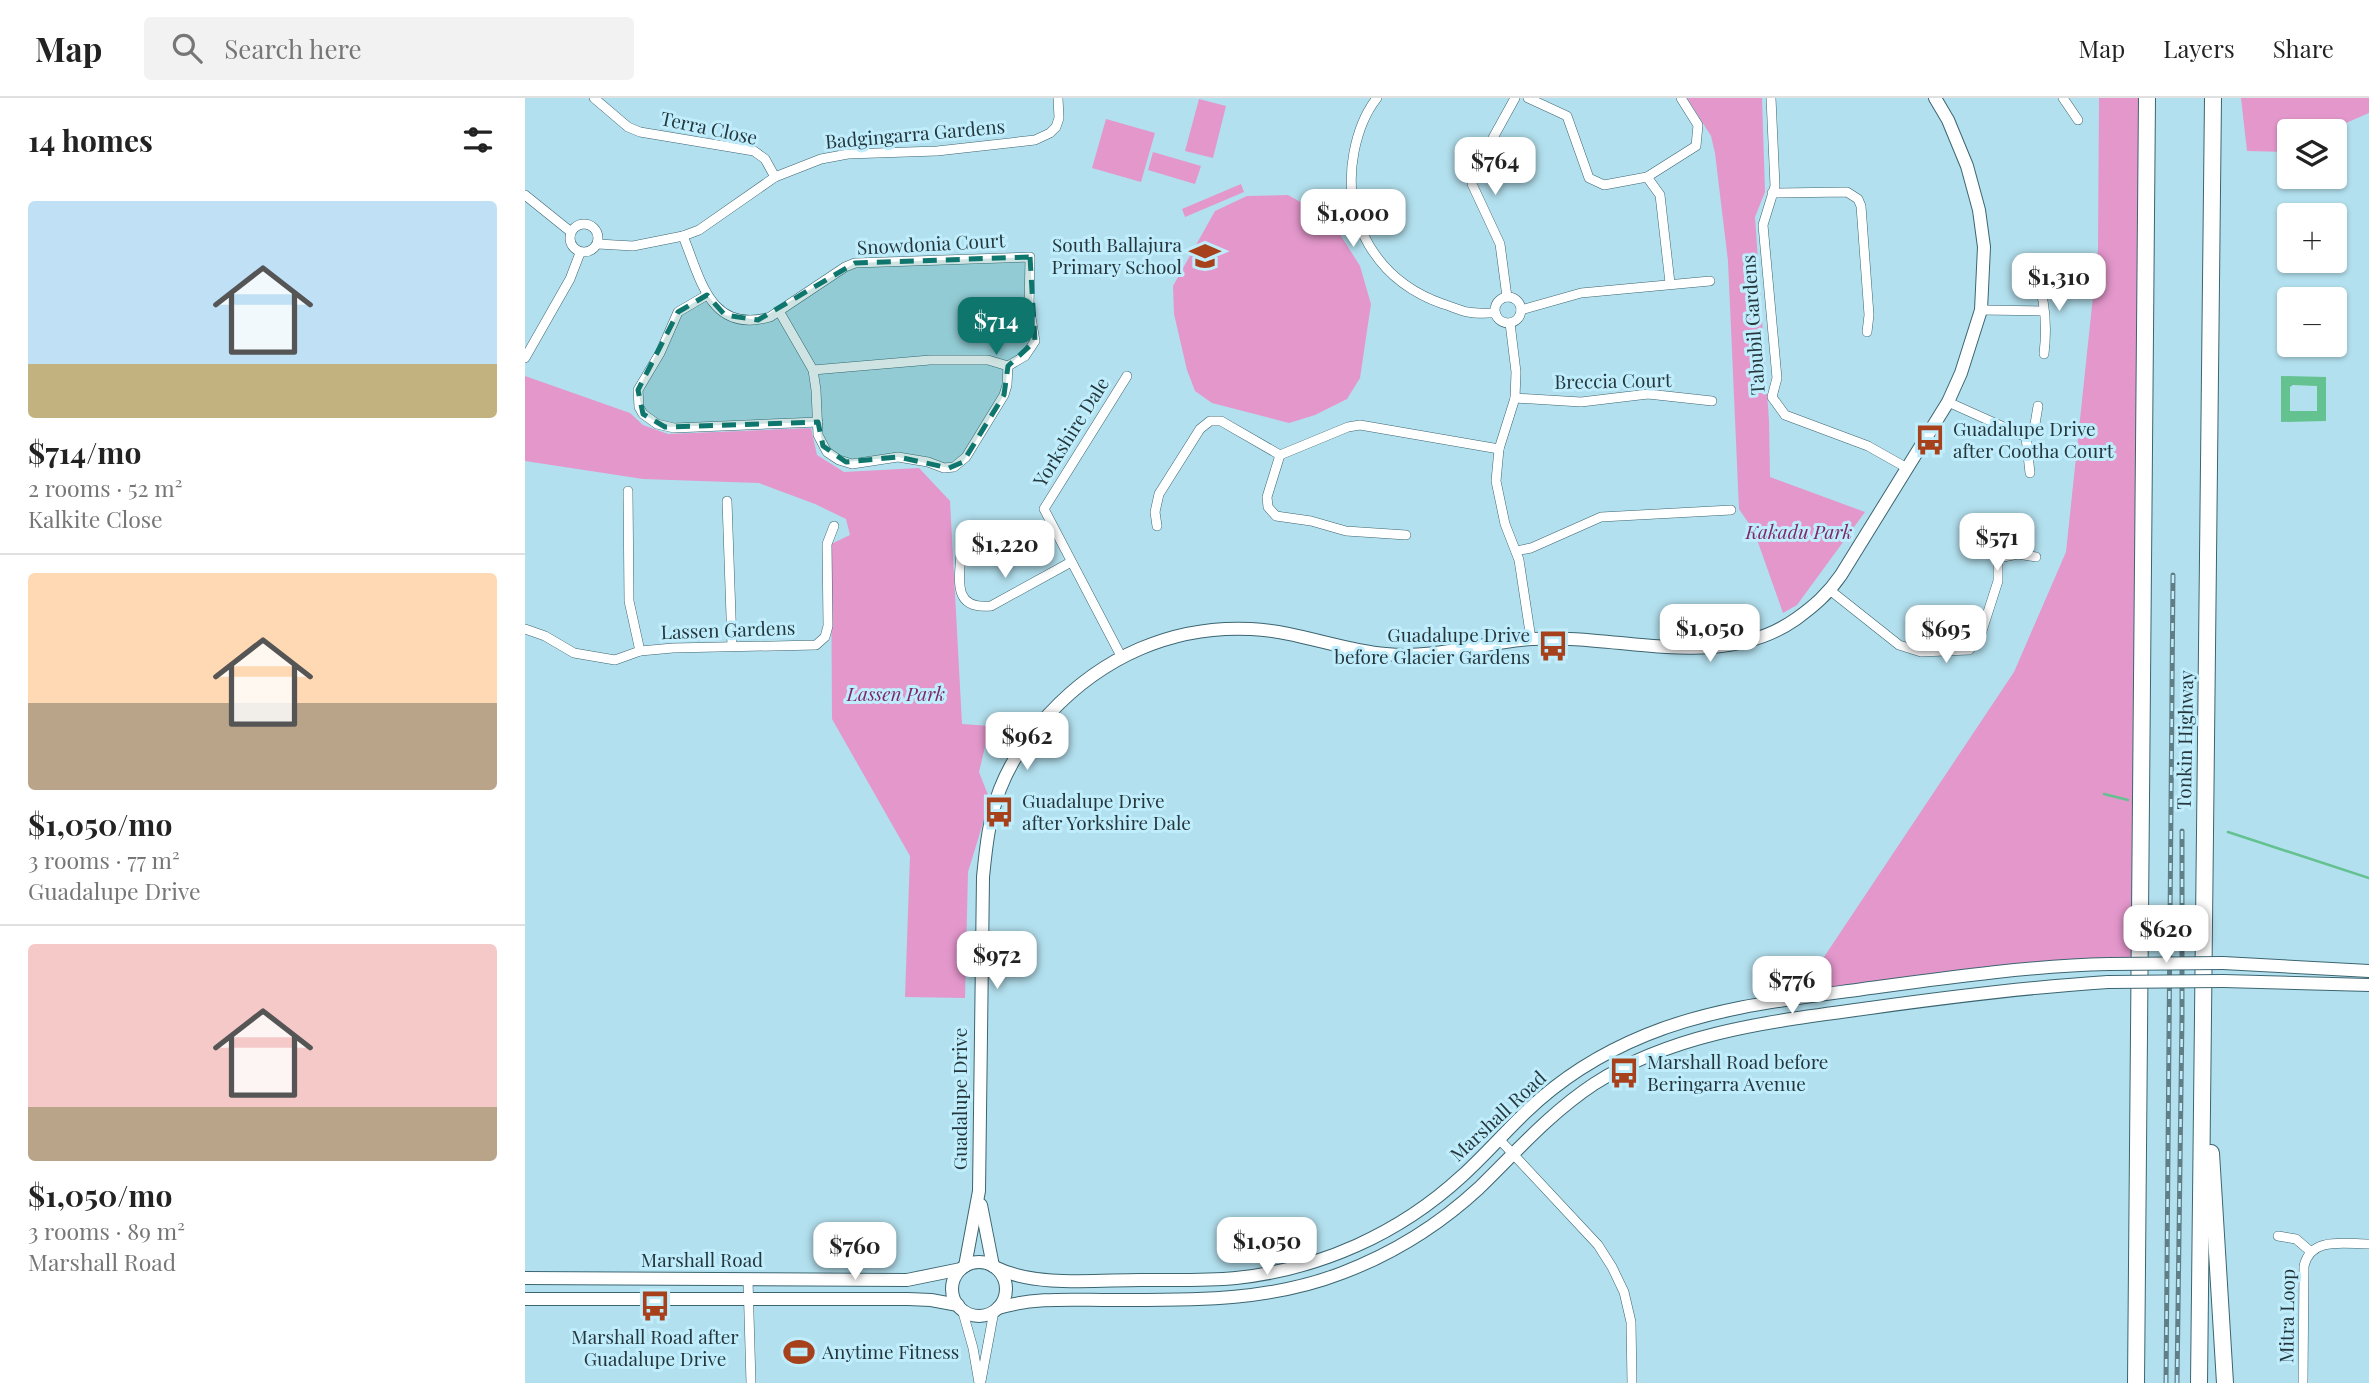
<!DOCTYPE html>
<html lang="en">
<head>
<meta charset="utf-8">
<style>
  body { margin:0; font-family:"Playfair Display",serif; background:#f2f2f2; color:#222; height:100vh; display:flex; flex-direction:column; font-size:26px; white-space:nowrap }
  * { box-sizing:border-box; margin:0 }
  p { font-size:23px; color:#767676 }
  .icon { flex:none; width:38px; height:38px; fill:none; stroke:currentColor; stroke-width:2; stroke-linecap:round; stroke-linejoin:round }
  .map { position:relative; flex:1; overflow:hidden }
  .panel { display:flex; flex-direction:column; background:#fff; width:525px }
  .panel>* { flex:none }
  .buttons { position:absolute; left:1752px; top:21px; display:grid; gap:14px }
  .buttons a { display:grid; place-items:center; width:70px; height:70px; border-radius:7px; background:#fff; box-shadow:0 2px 5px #0004; font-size:35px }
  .price { position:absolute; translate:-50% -60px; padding:0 16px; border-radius:14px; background:#fff; color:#222; font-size:23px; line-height:46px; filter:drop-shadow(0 2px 4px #0008) }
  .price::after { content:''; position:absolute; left:50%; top:42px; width:21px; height:16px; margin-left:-10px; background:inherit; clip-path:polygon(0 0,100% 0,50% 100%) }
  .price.selected { background:#0f766e; color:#fff }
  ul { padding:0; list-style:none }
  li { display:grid; align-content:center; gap:14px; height:371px; padding:0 28px }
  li+li { border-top:2px solid #e0e0e0 }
  li span { display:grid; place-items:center; height:217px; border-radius:7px; color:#555 }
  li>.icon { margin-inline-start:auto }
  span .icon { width:126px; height:126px; fill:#fffc; stroke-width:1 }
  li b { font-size:30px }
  h2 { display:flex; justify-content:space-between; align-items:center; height:84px; padding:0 28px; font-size:30px }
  header { display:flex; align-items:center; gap:42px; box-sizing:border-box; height:98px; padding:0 35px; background:#fff; border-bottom:2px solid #e0e0e0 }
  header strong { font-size:33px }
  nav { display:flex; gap:38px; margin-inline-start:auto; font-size:24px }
  .search { width:490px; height:63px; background:#f2f2f2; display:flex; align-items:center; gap:18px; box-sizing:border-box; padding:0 24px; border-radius:7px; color:#767676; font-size:26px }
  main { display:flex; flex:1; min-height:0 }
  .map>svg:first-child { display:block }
</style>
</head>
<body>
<header>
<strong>Map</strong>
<div class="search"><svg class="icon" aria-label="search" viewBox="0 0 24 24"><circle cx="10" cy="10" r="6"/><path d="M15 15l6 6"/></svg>Search here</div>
<nav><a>Map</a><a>Layers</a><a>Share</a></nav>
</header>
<main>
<section class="panel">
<h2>14 homes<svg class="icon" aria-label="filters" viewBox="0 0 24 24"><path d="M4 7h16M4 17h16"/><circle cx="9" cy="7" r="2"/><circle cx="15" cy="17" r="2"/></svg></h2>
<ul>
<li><span style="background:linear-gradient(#bfe0f5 75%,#c2b280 0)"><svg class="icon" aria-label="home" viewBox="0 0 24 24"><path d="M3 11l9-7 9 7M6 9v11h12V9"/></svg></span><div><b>$714/mo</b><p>2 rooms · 52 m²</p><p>Kalkite Close</p></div></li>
<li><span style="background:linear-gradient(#ffd9b3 60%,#b9a48a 0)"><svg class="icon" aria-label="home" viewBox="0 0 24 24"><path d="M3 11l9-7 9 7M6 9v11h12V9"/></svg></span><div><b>$1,050/mo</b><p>3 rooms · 77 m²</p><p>Guadalupe Drive</p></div></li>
<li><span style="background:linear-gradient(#f6c9c9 75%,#b9a48a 0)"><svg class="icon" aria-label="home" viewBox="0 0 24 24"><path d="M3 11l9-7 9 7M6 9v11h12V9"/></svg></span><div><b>$1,050/mo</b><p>3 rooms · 89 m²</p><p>Marshall Road</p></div></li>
</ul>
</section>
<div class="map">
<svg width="1844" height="1285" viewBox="0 0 1844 1285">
  <rect width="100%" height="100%" fill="#b3e0ee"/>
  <g fill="#e397cb">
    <polygon points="1162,0 1237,0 1240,94 1230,119 1244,323 1245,379 1340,414 1272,507 1258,515 1229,433 1214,411 1203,163 1190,55 1186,38"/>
    <polygon points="1574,0 1615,0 1614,867 1554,868 1271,901 1489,574 1541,454 1573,151"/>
    <polygon points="1716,0 1844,0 1844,15 1821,25 1809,33 1764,33 1764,54 1722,53"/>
    <polygon points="674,1 701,8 688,60 660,53"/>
    <polygon points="581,21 630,35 616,84 567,70"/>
    <polygon points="628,54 676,68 670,86 623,72"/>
    <polygon points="716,86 719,94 660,119 657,111"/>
    <polygon points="763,97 797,116 813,133 835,168 846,206 835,280 822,301 790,317 764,325 687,305 670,293 662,272 649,216 648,188 690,113 722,98"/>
    <polygon points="0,278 105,315 118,327 143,336 286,330 292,357 319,374 394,370 425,403 437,626 465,628 454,674 465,702 443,774 440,900 380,899 385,758 307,621 306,446 325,437 321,421 290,406 234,385 118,381 0,363"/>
  </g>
  <path fill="#64c190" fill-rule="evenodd" d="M1756,278L1801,279V323L1756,324ZM1768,287L1792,288V313H1765V289Z"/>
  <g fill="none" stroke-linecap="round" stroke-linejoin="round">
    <g stroke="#64c190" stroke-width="2.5">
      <polyline points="1579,696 1603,702"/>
      <polyline points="1703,734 1844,780"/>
    </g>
    <g stroke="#3b6571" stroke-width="10">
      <g id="street">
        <polyline points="69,0 103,29 115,34 229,53 240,61 250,79"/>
        <path d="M852,0C840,15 833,34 829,54C816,122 852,183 918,206C926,208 935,213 943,214C952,216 961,215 970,215"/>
        <polyline points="1003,0 1042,18 1064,80 1079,87 1122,79 1135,97 1145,185"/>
        <polyline points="1246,0 1250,88 1238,127 1252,280 1247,299 1260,317 1343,348 1382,370"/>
        <polyline points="1538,0 1553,22"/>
        <polyline points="1122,79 1171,48 1173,27 1156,0"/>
        <polyline points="1247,95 1322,94 1333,101 1336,108 1344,217 1342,234"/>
        <polyline points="0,97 46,134"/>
        <circle cx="59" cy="140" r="14"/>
        <path d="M158,138C176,182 185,236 245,219L320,169L330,165L505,159L504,208L510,243L500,258L483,268L482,287L479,297L441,359L429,369L419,370L403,364L373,359L327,366L314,362L302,354L293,337L291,292L288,272L254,213"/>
        <polyline points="73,146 108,148 158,138 174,132 250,79 296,61 323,56 412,53 510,42 525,35 531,29 534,20 533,0"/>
        <path d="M1511,179C1521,203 1522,230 1519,256"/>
        <polyline points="182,197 153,214 135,255 113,292 114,309 118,316 132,326 149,330 293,324"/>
        <circle cx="983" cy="212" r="13"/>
        <polyline points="982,199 975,146 947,86 948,70 958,58 990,0"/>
        <polyline points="996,212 1056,195 1185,183"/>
        <polyline points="1456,212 1518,213"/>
        <polyline points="985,225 991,274 990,300 974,351 971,383 980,426 994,462 1006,541"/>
        <polyline points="0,260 45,181 55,155"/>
        <polyline points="288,272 405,262 463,262 483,268"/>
        <polyline points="990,300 1056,304 1123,296 1187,303"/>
        <polyline points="1423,304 1501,339"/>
        <polyline points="755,357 742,399 743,409 751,418 786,423 821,433 881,437"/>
        <polyline points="1505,375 1501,339 1510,326 1513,308"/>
        <polyline points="103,393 104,503 115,553"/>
        <polyline points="202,403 207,547"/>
        <polyline points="632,428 630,414 634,396 675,331 685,323 696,323 755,357 823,329 835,327 974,351"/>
        <polyline points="1444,442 1457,447 1473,460 1493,456 1511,459"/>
        <polyline points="991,453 1006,450 1076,419 1206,412"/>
        <path d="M436,456C434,483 428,512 466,508L546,464"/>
        <polyline points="1306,493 1374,547 1396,554 1444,552 1455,539 1473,483 1473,460"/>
        <polyline points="0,531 20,538 49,555 90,562 115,553 148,550 291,547 300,539 303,528 302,446 309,428"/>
        <polyline points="596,558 519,411 602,278"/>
        <polyline points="974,1041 1073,1147 1087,1169 1099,1194 1106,1224 1107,1285"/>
        <polyline points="1753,1138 1771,1141 1785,1153"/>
        <polyline points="223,1182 226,1285"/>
        <polyline points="437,1211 448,1250 454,1285"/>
        <polyline points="456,1283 469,1213"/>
        <path d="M1778,1285L1779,1168C1786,1138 1820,1146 1844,1146"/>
      </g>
    </g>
    <g stroke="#3b6571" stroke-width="14">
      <g id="secondary">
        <polyline points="1698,865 1844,873"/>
        <polyline points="1698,883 1844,887"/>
        <polyline points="456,1107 468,1168"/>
        <circle cx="454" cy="1191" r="27"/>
        <path d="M440,1168L454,1093L458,779C461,749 464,720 475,691C486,663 503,638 524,616C577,559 647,527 726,531C772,533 815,552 861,556C911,561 958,544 1007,541C1094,535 1194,575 1271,521C1289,508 1303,496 1316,477L1423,304L1436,275L1456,212L1459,149L1454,112L1442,68L1423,22L1410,0"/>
        <path d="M472,1170C510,1189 572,1182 615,1182C646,1182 679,1183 711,1180C795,1171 874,1136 937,1078C959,1058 979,1035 1001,1014C1035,981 1077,955 1121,937C1189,909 1266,901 1338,891C1419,880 1502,868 1584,866"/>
        <polyline points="0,1180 382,1182 436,1171"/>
        <polyline points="0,1201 383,1201 406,1202 433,1207"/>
        <path d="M473,1210C510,1199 547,1202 586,1202C665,1202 742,1204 817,1175C867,1156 914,1127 954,1090C991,1054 1025,1015 1069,986C1151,933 1251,923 1345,910C1424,899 1504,889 1583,884"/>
      </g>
    </g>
    <g stroke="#3b6571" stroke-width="18">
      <g id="highway">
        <polyline points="1686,1055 1700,1285"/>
        <polyline points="1611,1285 1622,0"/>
        <polyline points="1674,1285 1688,0"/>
      </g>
    </g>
    <use href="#street" stroke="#fff" stroke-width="9"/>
    <use href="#secondary" stroke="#fff" stroke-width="12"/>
    <use href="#highway" stroke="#fff" stroke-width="16"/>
    <g stroke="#617e87" stroke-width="5">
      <g id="rail">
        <polyline points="1641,1285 1648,477"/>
        <polyline points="1652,1285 1657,918 1657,733"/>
      </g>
    </g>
    <use href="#rail" stroke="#c0edfc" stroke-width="2.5" stroke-dasharray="8" stroke-linecap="butt"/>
    <g stroke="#3b6571" stroke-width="14" stroke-linecap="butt">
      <g id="secondary-bridge">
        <polyline points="1584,866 1698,865"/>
        <polyline points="1583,884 1698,883"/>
      </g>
    </g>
    <use href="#secondary-bridge" stroke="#fff" stroke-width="12"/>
  </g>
  <path fill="#0f766e" fill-opacity="0.2" stroke="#0f766e" stroke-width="5" stroke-dasharray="14 9" stroke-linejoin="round" d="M505,159L510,243L483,268L479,297L438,364L424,370L373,359L321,364L298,348L293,324L140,329L118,316L113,292L153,214L182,197L200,217L233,222L330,165Z"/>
  <defs>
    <g id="school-bare" transform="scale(2.415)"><path d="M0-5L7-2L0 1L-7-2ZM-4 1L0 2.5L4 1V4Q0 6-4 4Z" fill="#a7411b" stroke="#c0edfc" stroke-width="2.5" paint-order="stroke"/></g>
    <g id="bus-bare" transform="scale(2.415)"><path d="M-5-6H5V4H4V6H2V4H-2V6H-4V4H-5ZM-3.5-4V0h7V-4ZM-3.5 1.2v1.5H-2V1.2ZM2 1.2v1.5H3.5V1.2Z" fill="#a7411b" stroke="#c0edfc" stroke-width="2.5" paint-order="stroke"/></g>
    <g id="stadium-bare" transform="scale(2.415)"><path d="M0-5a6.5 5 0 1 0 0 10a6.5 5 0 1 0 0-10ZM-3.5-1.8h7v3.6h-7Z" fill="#a7411b" stroke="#c0edfc" stroke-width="2.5" paint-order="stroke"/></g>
  </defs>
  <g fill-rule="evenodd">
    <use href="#school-bare" x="680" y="158"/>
    <use href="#bus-bare" x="1405" y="342"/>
    <use href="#bus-bare" x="1028" y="548"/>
    <use href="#bus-bare" x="474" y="714"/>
    <use href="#bus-bare" x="1099" y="975"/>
    <use href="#bus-bare" x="130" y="1208"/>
    <use href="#stadium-bare" x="274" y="1254"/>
  </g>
  <g text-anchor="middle" stroke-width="6" stroke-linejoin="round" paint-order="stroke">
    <g font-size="19" fill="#25373c" stroke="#c0edfc">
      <text transform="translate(184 30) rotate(12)" y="7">Terra Close</text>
      <text transform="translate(390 36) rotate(-5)" y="7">Badgingarra Gardens</text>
      <text transform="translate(406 146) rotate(-3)" y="7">Snowdonia Court</text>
      <text transform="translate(1228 227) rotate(-94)" y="7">Tabubil Gardens</text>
      <text transform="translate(1088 283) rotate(-1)" y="7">Breccia Court</text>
      <text transform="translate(546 334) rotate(-58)" y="7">Yorkshire Dale</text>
      <text transform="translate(203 532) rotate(-2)" y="7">Lassen Gardens</text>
      <text transform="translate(1660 642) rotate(-89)" y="7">Tonkin Highway</text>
      <text transform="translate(435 1001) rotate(-90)" y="7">Guadalupe Drive</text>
      <text transform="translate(973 1018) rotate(-43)" y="7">Marshall Road</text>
      <text x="177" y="1169">Marshall Road</text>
      <text transform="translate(1762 1218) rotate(-89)" y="7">Mitra Loop</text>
    </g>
    <g font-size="19" fill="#25373c" stroke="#c0edfc" text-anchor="start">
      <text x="657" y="154" text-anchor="end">South Ballajura<tspan x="657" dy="22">Primary School</tspan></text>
      <text x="1428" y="338">Guadalupe Drive<tspan x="1428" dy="22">after Cootha Court</tspan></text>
      <text x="1005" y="544" text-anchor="end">Guadalupe Drive<tspan x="1005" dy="22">before Glacier Gardens</tspan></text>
      <text x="497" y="710">Guadalupe Drive<tspan x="497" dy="22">after Yorkshire Dale</tspan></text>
      <text x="1122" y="971">Marshall Road before<tspan x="1122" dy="22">Beringarra Avenue</tspan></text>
      <text x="130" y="1246" text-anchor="middle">Marshall Road after<tspan x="130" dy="22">Guadalupe Drive</tspan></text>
      <text x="297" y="1261">Anytime Fitness</text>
    </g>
    <g font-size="19" font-style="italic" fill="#7f266a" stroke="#c0edfc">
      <text x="1274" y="441">Kakadu Park</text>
      <text x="371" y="603">Lassen Park</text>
    </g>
  </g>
</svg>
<div class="buttons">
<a><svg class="icon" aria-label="layers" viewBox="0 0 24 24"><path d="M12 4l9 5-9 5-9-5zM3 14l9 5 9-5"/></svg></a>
<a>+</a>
<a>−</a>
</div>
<b class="price" style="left:970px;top:99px">$764</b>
<b class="price" style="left:828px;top:151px">$1,000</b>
<b class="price" style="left:1534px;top:215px">$1,310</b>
<b class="price selected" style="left:471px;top:259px">$714</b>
<b class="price" style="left:1472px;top:475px">$571</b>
<b class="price" style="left:480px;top:482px">$1,220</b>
<b class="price" style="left:1185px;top:566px">$1,050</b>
<b class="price" style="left:1421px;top:567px">$695</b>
<b class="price" style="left:502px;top:674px">$962</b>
<b class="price" style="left:1641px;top:867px">$620</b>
<b class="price" style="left:472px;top:893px">$972</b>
<b class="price" style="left:1267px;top:918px">$776</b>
<b class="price" style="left:742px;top:1179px">$1,050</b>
<b class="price" style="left:330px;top:1184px">$760</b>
</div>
</main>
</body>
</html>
